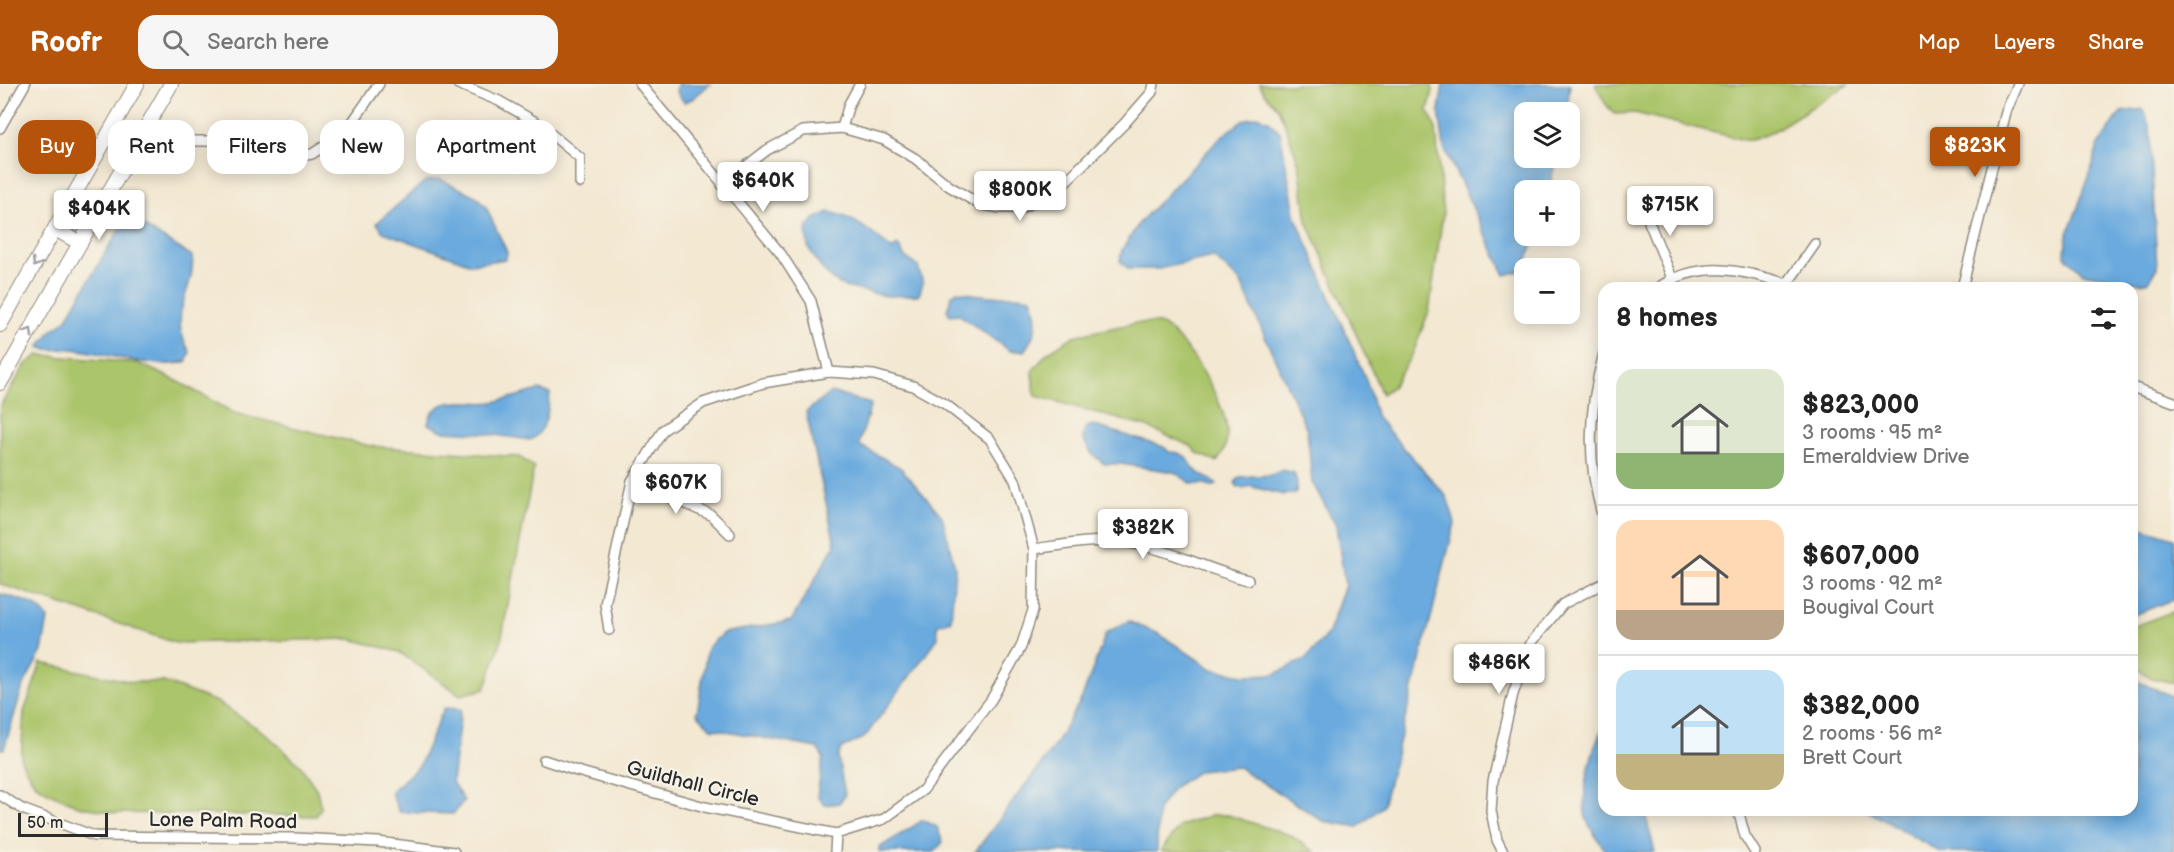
<!DOCTYPE html>
<html lang="en">
<head>
<meta charset="utf-8">
<style>
  body { margin:0; font-family:"Balsamiq Sans",sans-serif; background:#f6f6f6; color:#222; height:100vh; display:flex; flex-direction:column; font-size:22px; white-space:nowrap }
  * { box-sizing:border-box; margin:0 }
  p { font-size:20px; color:#767676 }
  .icon { flex:none; width:33px; height:33px; fill:none; stroke:currentColor; stroke-width:2; stroke-linecap:round; stroke-linejoin:round }
  .map { position:relative; flex:1; overflow:hidden }
  .panel { position:absolute; left:1598px; top:198px; width:540px; height:534px; display:flex; flex-direction:column; background:#fff; border-radius:18px; box-shadow:0 3px 15px #0003 }
  .panel>* { flex:none }
  .guide { position:absolute; left:18px; top:36px; width:570px; height:54px; display:flex; gap:12px }
  .fabs { position:absolute; left:1514px; top:18px; display:grid; gap:12px }
  .fabs a { display:grid; place-items:center; width:66px; height:66px; border-radius:12px; background:#fff; box-shadow:0 3px 15px #0003; font-size:30px }
  .scale { position:absolute; left:18px; bottom:15px; width:90px; box-sizing:border-box; padding-left:6px; border:3px solid #2b2b2b; border-top:0; font-size:16px; line-height:21px; white-space:nowrap; color:#2b2b2b; -webkit-text-stroke:4px #f7f3e8; paint-order:stroke }
  .price { position:absolute; translate:-50% -51px; padding:0 14px; border-radius:6px; background:#fff; color:#222; font-size:20px; line-height:39px; filter:drop-shadow(0 2px 3px #0008) }
  .price::after { content:''; position:absolute; left:50%; top:36px; width:18px; height:14px; margin-left:-9px; background:inherit; clip-path:polygon(0 0,100% 0,50% 100%) }
  .price.on { background:#b45309; color:#fff }
  ul { padding:0; list-style:none }
  li { display:flex; align-items:center; gap:18px; height:150px; padding:0 18px }
  li+li { border-top:2px solid #e0e0e0 }
  li span { display:grid; place-items:center; flex:none; width:168px; height:120px; border-radius:18px; color:#555 }
  li>.icon { margin-inline-start:auto }
  span .icon { width:72px; height:72px; fill:#fffc; stroke-width:1 }
  li b { font-size:26px }
  h2 { display:flex; justify-content:space-between; align-items:center; height:72px; padding:0 18px; font-size:26px }
  .chip { padding:0 21px; border-radius:18px; background:#fff; box-shadow:0 3px 15px #0003; font-size:21px; line-height:54px }
  .chip.on { background:#b45309; color:#fff }
  header { display:flex; align-items:center; gap:36px; box-sizing:border-box; height:84px; padding:0 30px; background:#b45309; color:#fff }
  header strong { font-size:28px }
  nav { display:flex; gap:33px; margin-inline-start:auto; font-size:21px }
  .search { width:420px; height:54px; background:#f6f6f6; display:flex; align-items:center; gap:15px; box-sizing:border-box; padding:0 21px; border-radius:18px; color:#767676; font-size:22px }
  .map>svg:first-child { display:block }
</style>
</head>
<body>
<header>
<strong>Roofr</strong>
<div class="search"><svg class="icon" aria-label="search" viewBox="0 0 24 24"><circle cx="10" cy="10" r="6"/><path d="M15 15l6 6"/></svg>Search here</div>
<nav><a>Map</a><a>Layers</a><a>Share</a></nav>
</header>
<div class="map">
<svg width="2174" height="768" viewBox="0 0 2174 768">
  <rect width="100%" height="100%" fill="#f7f3e8"/>
  <filter id="ink" filterUnits="userSpaceOnUse"><feTurbulence type="fractalNoise" baseFrequency=".0167" numOctaves="2"/><feDisplacementMap in="SourceGraphic" scale="12" xChannelSelector="R" yChannelSelector="G"/><feConvolveMatrix kernelMatrix="1 2 1 2 8 2 1 2 1" color-interpolation-filters="sRGB"/></filter>
  <filter id="wash" filterUnits="userSpaceOnUse"><feTurbulence type="fractalNoise" baseFrequency=".008" numOctaves="4" result="noise"/><feDisplacementMap in="SourceGraphic" scale="24" xChannelSelector="R" yChannelSelector="G"/><feGaussianBlur stdDeviation="1.35" result="paint"/><feColorMatrix in="noise" values="0 0 0 0 0 0 0 0 0 0 0 0 0 0 0 0 0 1.4 0 .05"/><feComposite in="paint" operator="in"/></filter>
  <g filter="url(#wash)">
    <rect width="100%" height="100%" fill="#f3e8d2"/>
    <g fill="#abc56a" stroke="#6b784a" stroke-width="1.5">
      <polygon points="1259,0 1432,0 1433,7 1428,26 1436,45 1443,130 1429,227 1413,269 1392,303 1382,310 1307,137 1299,80 1285,40 1278,24 1265,10"/>
      <polygon points="1595,0 1849,0 1772,48 1751,56 1744,56 1635,29 1614,30 1605,19"/>
      <path d="M1135,239C1142,239 1152,238 1159,240C1185,251 1227,320 1227,348C1228,360 1223,369 1217,378L1197,369L1191,362L1147,343L1036,312L1033,302V286L1047,269L1074,252Z"/>
      <polygon points="39,271 138,279 179,298 234,329 370,362 519,373 534,383 501,558 485,605 460,611 399,568 351,555 176,559 0,500 0,322 26,280"/>
      <polygon points="2174,527 2174,599 2152,594 2132,582 2132,543"/>
      <polygon points="41,579 133,598 164,598 217,618 265,649 300,681 317,706 321,724 316,732 116,729 78,722 48,708 36,701 27,688 21,676 24,628"/>
      <polygon points="1212,731 1228,731 1290,751 1315,768 1162,768 1162,765 1180,742"/>
    </g>
    <g fill="#6baade" stroke="#4b6a84" stroke-width="1.5">
      <polygon points="677,0 710,0 692,15 684,18 676,7"/>
      <polygon points="1443,0 1570,0 1567,28 1524,28 1524,74 1557,74 1548,106 1524,106 1524,152 1536,152 1524,186 1505,191 1444,64 1439,26"/>
      <polygon points="2143,25 2150,44 2157,185 2147,199 2120,197 2083,189 2065,172 2066,155 2089,93 2098,62 2121,28"/>
      <polygon points="1258,32 1269,37 1280,48 1296,134 1367,298 1377,334 1447,413 1455,439 1383,722 1358,743 1323,737 1238,683 1199,687 1174,703 1158,726 1157,768 975,768 1053,664 1082,614 1106,549 1128,537 1159,550 1212,585 1243,591 1275,590 1306,575 1328,549 1345,501 1336,442 1312,398 1307,346 1240,197 1213,173 1158,185 1129,185 1120,177 1122,166 1139,139 1222,52 1244,36"/>
      <polygon points="440,95 476,112 486,123 507,168 506,175 471,180 383,148 377,139 425,97"/>
      <path d="M829,128C854,132 873,150 893,166L897,161L901,165L904,172L918,183L923,199L919,211L886,212L845,203L831,195L819,181L808,163L806,146L814,135Z"/>
      <path d="M128,139L143,142L192,172C196,198 176,220 181,246C182,254 187,262 190,268L187,277C158,288 102,267 71,265C59,264 50,268 39,263L52,246L66,236L102,174L118,148Z"/>
      <path d="M957,207C965,208 974,211 982,211C1001,214 1011,209 1031,214C1039,236 1038,248 1024,267H1010L958,230L950,231L947,226L952,211Z"/>
      <path d="M539,306L550,309C548,326 547,348 530,356L480,349L442,347L428,340C435,307 471,322 493,318C508,315 524,310 539,306Z"/>
      <polygon points="831,308 871,320 859,361 901,384 942,432 955,483 951,536 937,541 938,554 865,653 841,665 838,673 845,711 839,719 825,721 817,712 823,673 817,664 711,644 697,630 707,564 723,549 791,537 835,460 806,328"/>
      <path d="M1092,341L1164,363L1169,368C1192,368 1186,381 1200,390C1205,394 1212,395 1217,400L1212,403L1206,400H1192L1174,388L1121,380H1104L1092,370L1083,355L1085,344Z"/>
      <polygon points="1283,386 1294,389 1297,398 1296,409 1284,411 1249,402 1244,405 1238,403 1235,399 1239,393 1271,391"/>
      <polygon points="2132,441 2174,454 2174,515 2132,532"/>
      <path d="M0,510C19,515 37,518 48,535L42,567L23,602L4,665H0Z"/>
      <polygon points="2132,595 2174,613 2174,768 1940,768 1866,726 2132,726"/>
      <polygon points="444,624 461,625 452,698 464,717 453,730 399,728 391,708 419,682"/>
      <path d="M1603,645L1604,726H1644L1655,768H1606C1600,758 1591,747 1587,736C1579,716 1592,662 1603,645Z"/>
      <polygon points="923,736 937,743 943,758 934,768 879,768 879,764"/>
    </g>
  </g>
  <g filter="url(#ink)">
    <g fill="none" stroke-linecap="round" stroke-linejoin="round">
      <g stroke="#8f8a7e" stroke-width="12">
        <g id="street">
          <polyline points="458,0 499,17 539,40 580,74 580,99"/>
          <polyline points="640,0 781,170 811,217 829,288"/>
          <polyline points="0,44 25,0"/>
          <polyline points="842,44 849,20 860,0"/>
          <polyline points="193,57 216,57 251,71 275,76 312,70 345,49 379,0"/>
          <polyline points="722,101 767,66 803,47 842,44 884,56 916,75 949,102 979,120 1000,124 1021,124 1053,110 1124,40 1152,8 1154,0"/>
          <polyline points="1653,114 1649,138 1672,194"/>
          <polyline points="1787,200 1815,160"/>
          <path d="M1658,204C1699,175 1744,186 1787,200L1792,204"/>
          <polyline points="1962,204 2006,28 2018,0"/>
          <path d="M1604,269C1588,327 1586,379 1604,437"/>
          <polyline points="2132,303 2174,318"/>
          <polyline points="632,397 711,431 730,450"/>
          <path d="M1034,465C1062,461 1093,455 1121,458C1165,462 1206,486 1248,496"/>
          <polyline points="544,676 577,687 705,723 836,750 884,735 923,706 991,616 1021,563 1033,526 1034,465 1015,396 990,355 945,320 913,302 874,291 829,288 763,299 703,319 663,346 632,397 605,520 609,546"/>
          <polyline points="0,711 22,725 94,752 294,754 378,758 454,768"/>
          <polyline points="1738,726 1745,752 1755,768"/>
          <polyline points="835,768 836,750"/>
          <polyline points="1503,768 1497,756 1491,727 1493,697 1513,610 1531,559 1563,520 1604,499"/>
        </g>
      </g>
      <g stroke="#8f8a7e" stroke-width="16">
        <g id="secondary">
          <polyline points="55,145 80,159"/>
          <polyline points="0,241 137,0"/>
          <polyline points="0,299 171,0"/>
        </g>
      </g>
      <use href="#street" stroke="#fff" stroke-width="9"/>
      <use href="#secondary" stroke="#fff" stroke-width="14"/>
    </g>
    <defs><path id="oneway-chevron" d="M-2-3.5L2.5 0L-2 3.5" fill="none" stroke-width="1.6" stroke-linecap="round" stroke-linejoin="round" transform="scale(1.5)"/></defs>
    <g stroke="#a0a0a0">
      <use href="#oneway-chevron" transform="translate(36 179) rotate(120)"/>
      <use href="#oneway-chevron" transform="translate(29 248) rotate(-60)"/>
    </g>
  </g>
  <g text-anchor="middle" stroke-width="4.5" stroke-linejoin="round" paint-order="stroke">
    <g font-size="20" fill="#2b2b2b" stroke="#f7f3e8">
      <text transform="translate(693 699) rotate(14)" y="7">Guildhall Circle</text>
      <text transform="translate(223 736) rotate(1)" y="7">Lone Palm Road</text>
    </g>
  </g>
</svg>
<div class="fabs">
<a><svg class="icon" aria-label="layers" viewBox="0 0 24 24"><path d="M12 4l9 5-9 5-9-5zM3 14l9 5 9-5"/></svg></a>
<a>+</a>
<a>−</a>
</div>
<div class="scale">50 m</div>
<b class="price on" style="left:1975px;top:94px">$823K</b>
<b class="price" style="left:763px;top:129px">$640K</b>
<b class="price" style="left:1020px;top:138px">$800K</b>
<b class="price" style="left:1670px;top:153px">$715K</b>
<b class="price" style="left:99px;top:157px">$404K</b>
<b class="price" style="left:676px;top:431px">$607K</b>
<b class="price" style="left:1143px;top:476px">$382K</b>
<b class="price" style="left:1499px;top:611px">$486K</b>
<div class="guide">
<a class="chip on">Buy</a>
<a class="chip">Rent</a>
<a class="chip">Filters</a>
<a class="chip">New</a>
<a class="chip">Apartment</a>
</div>
<section class="panel">
<h2>8 homes<svg class="icon" aria-label="filters" viewBox="0 0 24 24"><path d="M4 7h16M4 17h16"/><circle cx="9" cy="7" r="2"/><circle cx="15" cy="17" r="2"/></svg></h2>
<ul>
<li><span style="background:linear-gradient(#dfe7d0 70%,#8fb573 0)"><svg class="icon" aria-label="home" viewBox="0 0 24 24"><path d="M3 11l9-7 9 7M6 9v11h12V9"/></svg></span><div><b>$823,000</b><p>3 rooms · 95 m²</p><p>Emeraldview Drive</p></div></li>
<li><span style="background:linear-gradient(#ffd9b3 75%,#b9a48a 0)"><svg class="icon" aria-label="home" viewBox="0 0 24 24"><path d="M3 11l9-7 9 7M6 9v11h12V9"/></svg></span><div><b>$607,000</b><p>3 rooms · 92 m²</p><p>Bougival Court</p></div></li>
<li><span style="background:linear-gradient(#bfe0f5 70%,#c2b280 0)"><svg class="icon" aria-label="home" viewBox="0 0 24 24"><path d="M3 11l9-7 9 7M6 9v11h12V9"/></svg></span><div><b>$382,000</b><p>2 rooms · 56 m²</p><p>Brett Court</p></div></li>
</ul>
</section>
</div>
</body>
</html>
